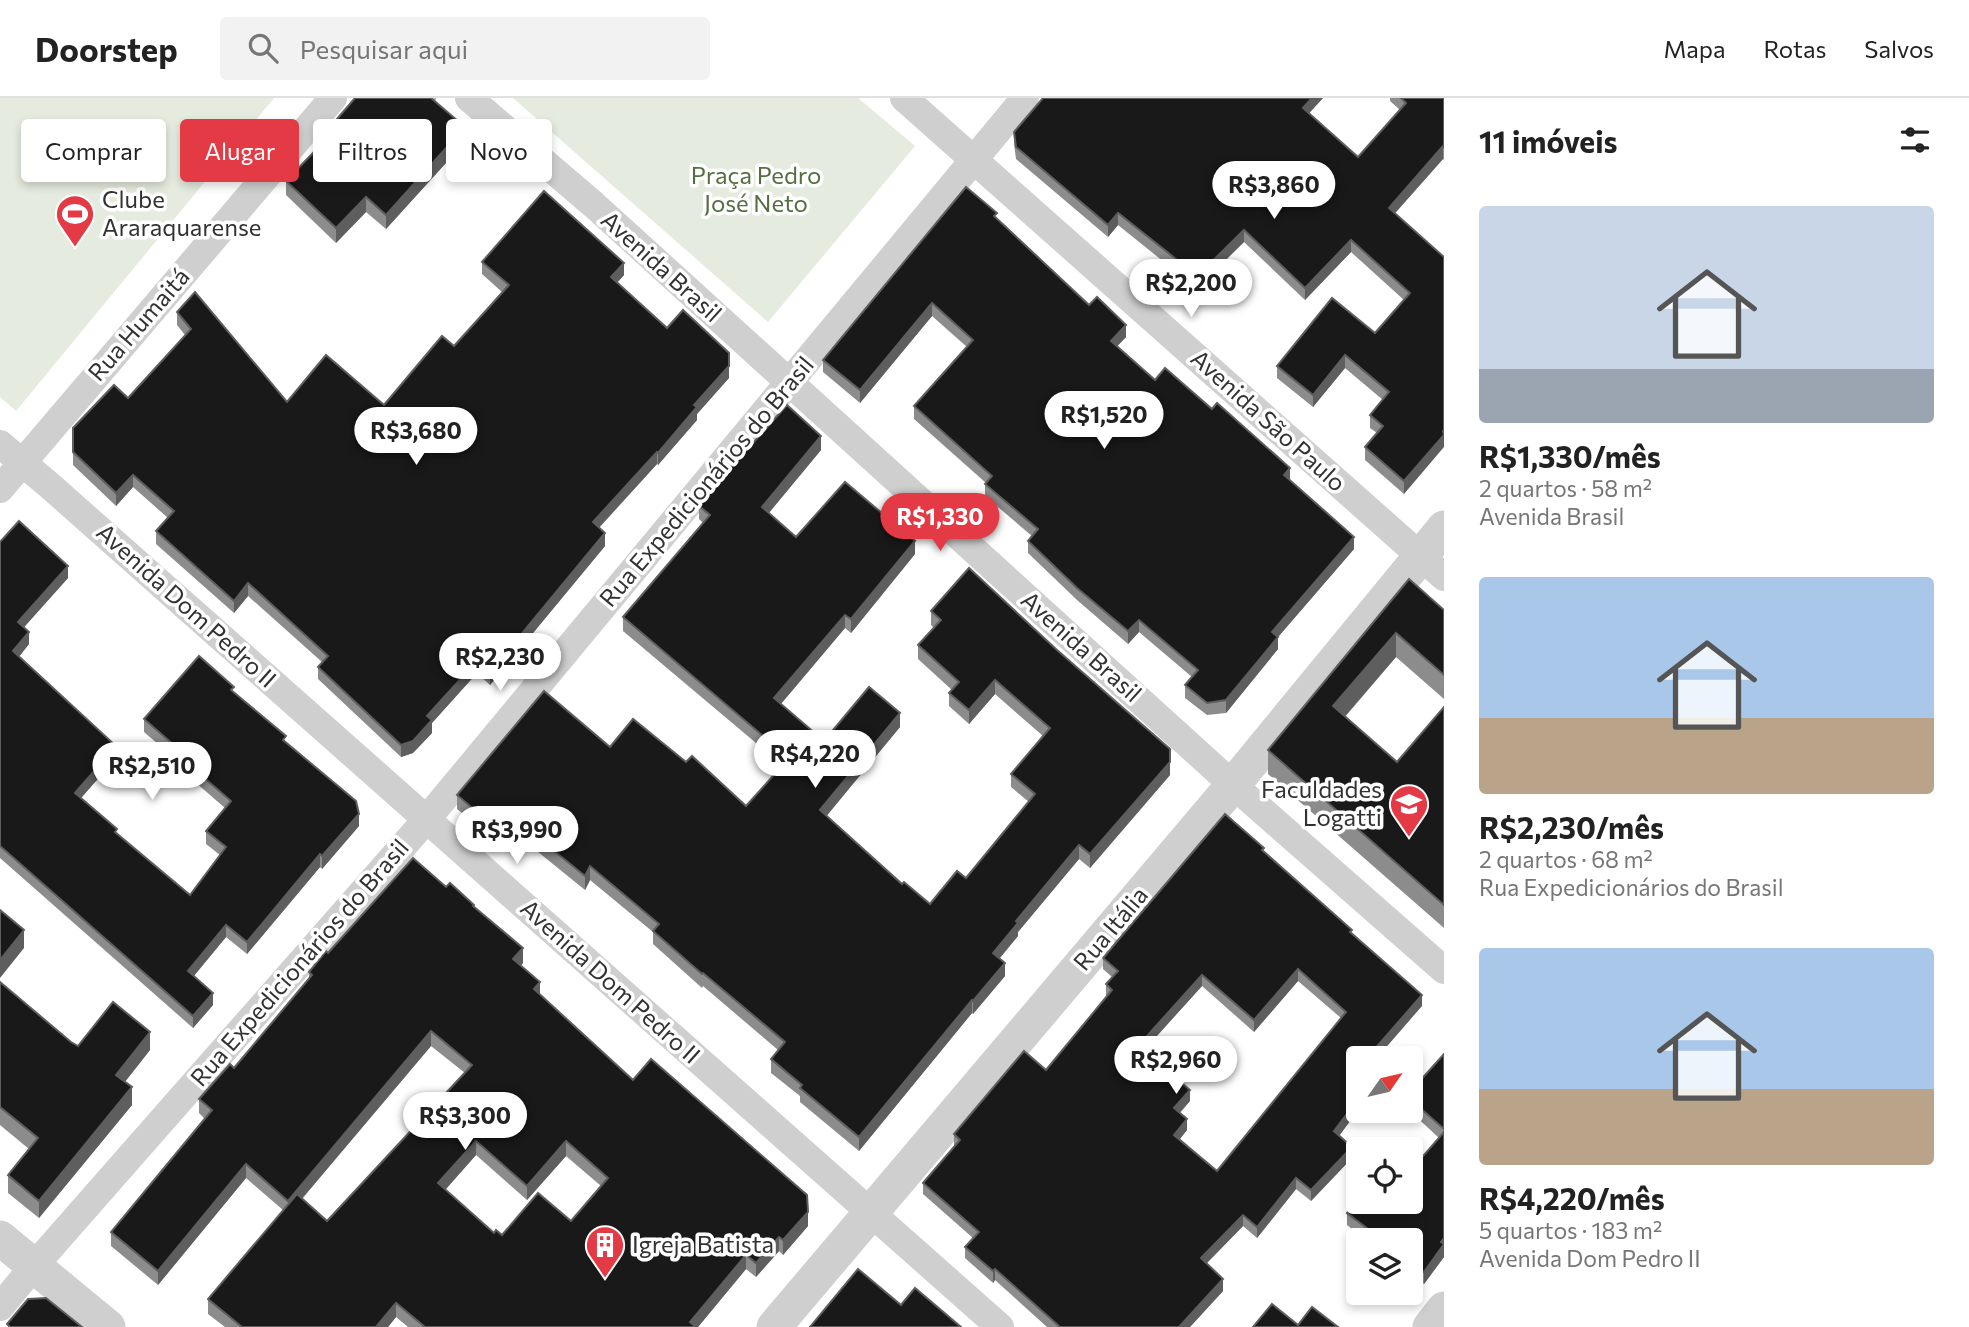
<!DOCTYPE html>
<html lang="pt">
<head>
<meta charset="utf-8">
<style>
  body { margin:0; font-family:Commissioner,sans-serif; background:#f2f2f2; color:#222; height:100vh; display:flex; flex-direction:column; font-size:26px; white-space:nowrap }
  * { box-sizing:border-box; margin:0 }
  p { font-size:23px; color:#767676 }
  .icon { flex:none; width:38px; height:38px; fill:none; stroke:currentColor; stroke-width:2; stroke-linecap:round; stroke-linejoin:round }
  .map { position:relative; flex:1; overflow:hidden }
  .side { display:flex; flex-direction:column; background:#fff; width:525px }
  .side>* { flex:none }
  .top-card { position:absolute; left:21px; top:21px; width:665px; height:63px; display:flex; gap:14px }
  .needle { width:46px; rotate:56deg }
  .tools { position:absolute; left:1346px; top:948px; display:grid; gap:14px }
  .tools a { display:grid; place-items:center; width:77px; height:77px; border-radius:7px; background:#fff; box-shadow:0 4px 10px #0003; font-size:35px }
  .price { position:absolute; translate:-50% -60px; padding:0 16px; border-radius:24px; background:#fff; color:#222; font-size:23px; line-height:46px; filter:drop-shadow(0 2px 4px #0008) }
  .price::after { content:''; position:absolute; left:50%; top:42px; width:21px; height:16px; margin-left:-10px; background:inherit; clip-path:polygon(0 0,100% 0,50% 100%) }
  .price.selected { background:#e33a46; color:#fff }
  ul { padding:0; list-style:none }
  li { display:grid; align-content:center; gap:14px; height:371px; padding:0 35px }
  li span { display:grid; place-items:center; height:217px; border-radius:7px; color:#555 }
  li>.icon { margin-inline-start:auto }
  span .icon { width:126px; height:126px; fill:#fffc; stroke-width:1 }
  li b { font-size:30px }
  h2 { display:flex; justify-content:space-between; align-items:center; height:84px; padding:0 35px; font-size:30px }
  .chip { padding:0 24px; border-radius:7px; background:#fff; box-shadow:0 4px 10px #0003; font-size:24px; line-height:63px }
  .chip.selected { background:#e33a46; color:#fff }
  header { display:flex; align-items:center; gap:42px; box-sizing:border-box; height:98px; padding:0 35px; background:#fff; border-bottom:2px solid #e0e0e0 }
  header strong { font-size:33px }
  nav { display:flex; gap:38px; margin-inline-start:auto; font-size:24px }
  .search { width:490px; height:63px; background:#f2f2f2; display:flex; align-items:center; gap:18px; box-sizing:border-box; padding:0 24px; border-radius:7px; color:#767676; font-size:26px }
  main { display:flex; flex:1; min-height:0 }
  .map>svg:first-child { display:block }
</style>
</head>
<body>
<header>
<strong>Doorstep</strong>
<div class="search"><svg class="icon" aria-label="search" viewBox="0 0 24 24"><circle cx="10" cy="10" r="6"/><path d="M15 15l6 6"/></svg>Pesquisar aqui</div>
<nav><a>Mapa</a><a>Rotas</a><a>Salvos</a></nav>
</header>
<main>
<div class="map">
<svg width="1444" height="1229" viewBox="0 0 1444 1229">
  <rect width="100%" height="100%" fill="#fff"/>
  <g fill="#e5ebde">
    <polygon points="0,0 274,0 16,313 0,299"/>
    <polygon points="513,0 858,0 915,48 768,224"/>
  </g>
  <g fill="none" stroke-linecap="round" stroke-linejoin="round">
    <g stroke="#cfcfcf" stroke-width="28">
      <polyline points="469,0 594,107 1233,687 1444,872"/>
      <polyline points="904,0 1444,479"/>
      <polyline points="0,346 49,387 1000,1229"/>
      <polyline points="0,391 333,0"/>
      <polyline points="0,1209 34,1168 426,722 1025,0"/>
    </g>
    <g stroke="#cfcfcf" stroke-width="35">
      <polyline points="0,1140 108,1229"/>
      <polyline points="774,1229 1233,687 1444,430"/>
      <polyline points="1430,1229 1444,1211"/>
    </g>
  </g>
  <g fill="#8c8c8c" fill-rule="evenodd">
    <polygon points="436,0 435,4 465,44 386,131 366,114 336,145 286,97 286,83 331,36 331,28"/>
    <polygon points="1043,0 1323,0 1309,15 1358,59 1400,12 1390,3 1390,0 1444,0 1444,62 1443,61 1395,115 1444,159 1404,396 1365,362 1365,349 1377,335 1370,330 1370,317 1383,302 1345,270 1313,309 1277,280 1277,268 1375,235 1404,202 1351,154 1305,202 1244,144 1182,205 1163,186 1163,173 1169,168 1118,127 1108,139 1016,61 1014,46 1014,34"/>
    <polygon points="997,120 1089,207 1126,239 1117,248 1155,282 1290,383 1354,451 1278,539 1278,551 1226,615 1207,617 1185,600 1185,587 1192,579 1139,534 1128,546 1077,502 1028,455 1028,443 1032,438 985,398 985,386 986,385 914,321 914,308 967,249 932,218 860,305 823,274 823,262"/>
    <polygon points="482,164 624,177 617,185 667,230 729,255 729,280 697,316 697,322 658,367 657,366 599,430 605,448 490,587 477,575 432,625 432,635 413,655 401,659 318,581 318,569 322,564 248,498 234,515 156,446 156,433 168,420 133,389 116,408 73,367 73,330 128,300 185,237 177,227 177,214 287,304 384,307 454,248 502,194 482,176"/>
    <polygon points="753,345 821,352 769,415 796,439 915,456 851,535 845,530 781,606 824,643 900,629 826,718 902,786 930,806 966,780 1029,704 1011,689 1011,676 1043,638 995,596 969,626 949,608 949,595 952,592 918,561 918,547 934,530 931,527 931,513 1170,677 1090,770 1079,761 1018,834 1018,838 1000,860 1005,878 973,916 972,915 859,1053 800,1004 800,998 771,975 771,961 778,952 703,888 702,890 653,846 653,834 590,782 585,792 527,745 515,759 457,711 457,697 610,649 686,664 746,708 782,667 623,533 623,519 703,425 699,421 699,408"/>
    <polygon points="0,444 68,480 24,529 29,546 19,559 116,660 81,700 117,736 190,797 220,757 206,746 206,733 225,710 187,677 187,671 144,634 144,621 234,594 286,644 359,728 322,771 320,769 247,856 226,839 194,878 213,907 193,930 0,760"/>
    <polygon points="1409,481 1444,512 1444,601 1396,559 1345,619 1397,664 1444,609 1444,830 1268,676 1268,652"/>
    <path d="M1264,753L1352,835L1422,908L1358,961V1012L1339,1038L1352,1060L1311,1103L1296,1091L1257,1140L1243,1128L1207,1165L1223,1193L1190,1229H1047L995,1182L993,1185L965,1160V1149L973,1140L923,1096V1085L955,1049L954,1048V1036L1046,972L1107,898L1106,897V886L1112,879L1103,871V860ZM1298,883L1341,920L1217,1073L1180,1041L1187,1032L1180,1015L1190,1003L1143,953L1202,888L1254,934Z"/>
    <path d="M446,789L474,809L523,865L520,868L540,896L633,982L808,1128L783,1157L779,1153L756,1179L746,1171L698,1229H408L396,1219L388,1229H225L208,1216V1201L283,1112L246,1080L158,1187L111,1148V1134L205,1021L199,1015V1001L234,970L309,880V874L328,855ZM431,948L465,975L327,1123L302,1101ZM476,1057L527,1102L566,1058L601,1088L571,1123L502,1137L494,1135L445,1092Z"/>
    <polygon points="0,884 71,944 78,948 150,952 125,984 132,1007 39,1120 8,1095 8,1077 29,1051 0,1027"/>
    <polygon points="1444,956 1444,1159 1424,1186 1410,1176 1410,1143 1367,1143 1347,1127 1347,1115 1410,1104 1439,1040 1410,1013 1410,994"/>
  </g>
  <g fill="#5e5e5e">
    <polygon points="1312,0 1323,0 1303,22 1303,10"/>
    <polygon points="465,29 465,44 386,131 386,117"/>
    <polygon points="1443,48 1443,61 1389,122 1389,110"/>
    <polygon points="366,99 366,114 336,145 336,130"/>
    <polygon points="1118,115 1118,127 1108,139 1108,127"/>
    <polygon points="1244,132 1244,144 1182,205 1182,193"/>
    <polygon points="1351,142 1351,154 1305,202 1305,190"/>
    <polygon points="624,165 624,177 611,191 611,179"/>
    <polygon points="932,205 932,218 860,305 860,292"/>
    <polygon points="1126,227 1126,239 1111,255 1111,243"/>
    <polygon points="1345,257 1345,270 1313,309 1313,297"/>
    <polygon points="729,268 729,280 697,316 697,322 658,367 658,355 694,307"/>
    <polygon points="1444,332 1444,349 1404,396 1404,383"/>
    <polygon points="821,338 821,352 762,423 762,409"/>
    <polygon points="657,354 657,366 593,436 593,424"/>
    <polygon points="1290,370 1290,383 1284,377"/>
    <polygon points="133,377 133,389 116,408 116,395"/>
    <polygon points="605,435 605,448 490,587 490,574"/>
    <polygon points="1354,439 1354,451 1278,539 1278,551 1226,615 1226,602 1272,534"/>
    <polygon points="915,443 915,456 851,535 851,521"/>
    <polygon points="68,468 68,480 18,536 18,524"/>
    <polygon points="248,485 248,498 234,515 234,503"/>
    <polygon points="845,517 845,530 774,614 774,600"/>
    <polygon points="1139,522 1139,534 1128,546 1128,533"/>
    <polygon points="29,534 29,546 13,566 13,553"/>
    <polygon points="1396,535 1396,559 1333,632 1333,608"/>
    <polygon points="477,563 477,575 432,625 432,635 413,655 401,659 401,647"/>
    <polygon points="995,582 995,596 969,626 969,612"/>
    <polygon points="900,615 900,629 820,726 820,712"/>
    <polygon points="116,648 116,660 75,707 75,695"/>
    <polygon points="1170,664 1170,677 1090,770 1090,756"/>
    <polygon points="359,716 359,728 322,771 322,758"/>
    <polygon points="527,731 527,745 515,759 515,746"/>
    <polygon points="1079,747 1079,761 1018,834 1018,838 993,868 993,855 1016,823"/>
    <polygon points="320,756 320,769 247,856 247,844"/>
    <polygon points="590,768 590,782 585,792 585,778"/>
    <polygon points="226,827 226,839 188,885 188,873"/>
    <polygon points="24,832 24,850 0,880 0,862"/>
    <polygon points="523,850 523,865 513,876 513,861"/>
    <polygon points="1005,865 1005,878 973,916 973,903"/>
    <polygon points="1298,871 1298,883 1254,934 1254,922"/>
    <polygon points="1202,877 1202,888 1138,959 1138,948"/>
    <polygon points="540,884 540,899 534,891"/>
    <polygon points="213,895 213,907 193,930 193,918"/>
    <polygon points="1422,897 1422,908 1376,961 1366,961"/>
    <polygon points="972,902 972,915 859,1053 859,1039"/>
    <polygon points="431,933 431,948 288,1117 288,1103"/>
    <polygon points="150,934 150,952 116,995 116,977"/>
    <polygon points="132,989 132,1007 39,1120 39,1103"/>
    <polygon points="1190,992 1190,1003 1174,1021 1174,1010"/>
    <polygon points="1358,1001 1358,1012 1334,1045 1334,1033"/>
    <polygon points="1187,1021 1187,1032 1174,1048 1174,1037"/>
    <polygon points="476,1043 476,1057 438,1100 438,1085"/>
    <polygon points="566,1043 566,1058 527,1102 527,1088"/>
    <polygon points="1352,1049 1352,1060 1311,1103 1311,1092"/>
    <polygon points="246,1066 246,1080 158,1187 158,1173"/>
    <polygon points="1296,1080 1296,1091 1257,1140 1257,1129"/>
    <polygon points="808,1114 808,1128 783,1157 783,1142"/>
    <polygon points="1243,1117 1243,1128 1201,1171 1201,1160"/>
    <polygon points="779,1139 779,1153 756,1179 756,1165"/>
    <polygon points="1444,1140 1444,1159 1424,1186 1424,1174"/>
    <polygon points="746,1157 746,1171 698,1229 690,1229 690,1224"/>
    <polygon points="995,1171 995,1182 993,1185 993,1173"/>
    <polygon points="1223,1181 1223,1193 1190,1229 1179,1229"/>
    <polygon points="396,1205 396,1219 388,1229 376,1229"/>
  </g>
  <g fill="#191919" stroke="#5e5e5e" stroke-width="2" fill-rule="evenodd">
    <polygon points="355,0 431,0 465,29 386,117 366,99 336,130 286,83 335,32 331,28"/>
    <polygon points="1043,0 1312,0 1303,10 1358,59 1406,5 1401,0 1444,0 1444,49 1443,48 1389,110 1444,159 1444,332 1443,333 1444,337 1404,383 1365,349 1383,328 1370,317 1389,294 1345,257 1313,297 1277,268 1332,200 1375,235 1410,195 1351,142 1305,190 1244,132 1182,193 1163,173 1176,161 1118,115 1108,127 1016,49 1014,34"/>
    <polygon points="966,89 997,115 994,118 1089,207 1097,199 1126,227 1111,243 1155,282 1165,270 1212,311 1217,305 1290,370 1284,377 1354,439 1272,534 1278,539 1226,602 1207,605 1185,587 1198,572 1139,522 1128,533 1077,490 1028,443 1038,431 985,386 992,378 914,308 973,242 932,205 860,292 823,262"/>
    <polygon points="544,93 624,165 611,179 667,230 683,212 729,255 729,268 694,307 697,309 658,355 657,354 593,424 605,435 490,574 477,563 427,618 432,622 413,643 401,647 318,569 328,558 248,485 234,503 156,433 174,413 133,377 116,395 73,354 73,330 114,287 128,300 191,231 177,214 195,194 287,304 326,257 384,307 442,238 454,248 509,187 482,164"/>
    <polygon points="787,307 821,338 762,409 796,439 845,384 915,443 851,521 845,517 774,600 824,643 869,589 900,615 820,712 902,786 904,784 930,806 957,773 966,780 1035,696 1011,676 1050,630 995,582 969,612 949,595 959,584 918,547 941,522 931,513 969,470 1057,552 1170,651 1170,664 1090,756 1079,747 1016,823 1018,825 993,855 1005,865 973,903 972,902 859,1039 800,990 802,987 771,961 785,944 703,875 702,876 653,833 659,826 590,768 585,778 527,731 515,746 457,697 544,593 610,649 633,621 686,664 692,658 746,708 789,660 623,519 710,417 699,408 751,344 753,345"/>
    <polygon points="19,423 68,468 18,524 29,534 13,553 116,648 75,695 117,731 115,734 190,797 226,749 206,733 231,703 187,665 190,661 144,621 199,558 234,589 231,592 286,638 283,642 356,703 359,716 322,758 320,756 247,844 226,827 188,873 213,895 193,918 0,748 0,444"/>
    <polygon points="1409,481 1444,512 1444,577 1396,535 1333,608 1397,664 1444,609 1444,807 1268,652"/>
    <path d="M1225,716L1264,750L1262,752L1352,832L1350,834L1422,897L1366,961H1358V1001L1334,1033L1352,1049L1311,1092L1296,1080L1257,1129L1243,1117L1201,1160L1223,1181L1179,1229H1060L995,1171L993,1173L965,1149L979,1134L923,1085L960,1042L954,1036L1024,953L1046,972L1112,892L1106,886L1118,873L1103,860ZM1298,871L1346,914L1217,1073L1174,1037L1187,1021L1174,1010L1190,992L1138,948L1202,877L1254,922Z"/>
    <path d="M413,760L446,789L450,785L474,807L473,808L523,850L513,861L540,884L534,891L633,982L651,961L807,1097L808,1114L783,1142L779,1139L756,1165L746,1157L690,1224L696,1229H425L396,1205L376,1229H242L208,1201L297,1096L327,1123L472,967L431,933L288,1103L246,1066L158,1173L111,1134L212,1012L199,1001L230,966L234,970L312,877L309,874L326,853L328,855ZM476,1043L527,1088L566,1043L608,1080L571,1123L538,1095L502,1137L496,1132L494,1135L438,1085Z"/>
    <polygon points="0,812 24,832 0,862"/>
    <polygon points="0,884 71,944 78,948 113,904 150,934 116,977 132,989 39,1103 8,1077 38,1040 0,1009"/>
    <polygon points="1444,956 1444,1031 1410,1001 1410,994"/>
    <polygon points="1444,1034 1444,1140 1441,1144 1444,1146 1424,1174 1410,1164 1410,1143 1384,1143 1347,1115 1358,1102 1358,1104 1410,1104 1410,1073"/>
    <polygon points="858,1171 901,1207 915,1190 961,1229 810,1229"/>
    <polygon points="46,1200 82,1229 10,1229 7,1226 28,1201"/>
    <polygon points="1272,1206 1298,1227 1312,1209 1338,1229 1253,1229"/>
  </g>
  <defs>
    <g id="stadium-pin" transform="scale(2.0125)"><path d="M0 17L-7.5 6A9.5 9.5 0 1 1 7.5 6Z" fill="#e33a46" stroke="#fff"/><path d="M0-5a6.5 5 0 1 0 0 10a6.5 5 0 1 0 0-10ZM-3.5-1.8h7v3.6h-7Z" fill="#fff"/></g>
    <g id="university-pin" transform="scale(2.0125)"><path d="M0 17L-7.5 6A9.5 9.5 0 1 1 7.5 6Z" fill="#e33a46" stroke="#fff"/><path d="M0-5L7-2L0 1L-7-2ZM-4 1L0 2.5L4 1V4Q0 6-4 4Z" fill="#fff"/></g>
    <g id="building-pin" transform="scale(2.0125)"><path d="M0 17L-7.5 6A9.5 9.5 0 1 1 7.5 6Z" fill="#e33a46" stroke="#fff"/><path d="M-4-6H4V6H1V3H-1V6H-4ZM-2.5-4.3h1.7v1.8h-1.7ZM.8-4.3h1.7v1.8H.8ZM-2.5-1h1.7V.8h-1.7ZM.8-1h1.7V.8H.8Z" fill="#fff"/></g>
  </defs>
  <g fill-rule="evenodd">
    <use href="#stadium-pin" x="75" y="116"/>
    <use href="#university-pin" x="1409" y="706"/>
    <use href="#building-pin" x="605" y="1147"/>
  </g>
  <g text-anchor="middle" stroke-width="7" stroke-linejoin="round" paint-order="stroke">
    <g font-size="24" fill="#556e3f" stroke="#fff">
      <text x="756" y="86">Praça Pedro<tspan x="756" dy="28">José Neto</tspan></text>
    </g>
    <g font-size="24" fill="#323232" stroke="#fff" text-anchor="start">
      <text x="102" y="110">Clube<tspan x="102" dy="28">Araraquarense</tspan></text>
      <text x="1382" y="700" text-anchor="end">Faculdades<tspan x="1382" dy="28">Logatti</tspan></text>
      <text x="632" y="1155">Igreja Batista</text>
    </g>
    <g font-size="24" fill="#323232" stroke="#fff">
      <text transform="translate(661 169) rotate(42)" y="8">Avenida Brasil</text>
      <text transform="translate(139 227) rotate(-49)" y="8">Rua Humaitá</text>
      <text transform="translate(1268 323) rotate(42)" y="8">Avenida São Paulo</text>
      <text transform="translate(707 384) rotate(-50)" y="8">Rua Expedicionários do Brasil</text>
      <text transform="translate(186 508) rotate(42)" y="8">Avenida Dom Pedro II</text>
      <text transform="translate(1081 549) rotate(42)" y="8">Avenida Brasil</text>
      <text transform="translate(1111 831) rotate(-50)" y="8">Rua Itália</text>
      <text transform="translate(300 865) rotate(-49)" y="8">Rua Expedicionários do Brasil</text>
      <text transform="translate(610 884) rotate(42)" y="8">Avenida Dom Pedro II</text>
    </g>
  </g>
</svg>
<div class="tools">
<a><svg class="needle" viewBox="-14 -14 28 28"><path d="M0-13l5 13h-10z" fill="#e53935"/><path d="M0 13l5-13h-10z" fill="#767676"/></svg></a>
<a><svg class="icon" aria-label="locate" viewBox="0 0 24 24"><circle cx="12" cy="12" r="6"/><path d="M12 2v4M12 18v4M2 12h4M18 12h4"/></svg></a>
<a><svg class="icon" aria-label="layers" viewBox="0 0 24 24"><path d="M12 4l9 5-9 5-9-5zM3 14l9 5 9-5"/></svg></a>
</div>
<b class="price" style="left:1274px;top:123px">R$3,860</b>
<b class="price" style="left:1191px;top:221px">R$2,200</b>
<b class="price" style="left:1104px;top:353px">R$1,520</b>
<b class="price" style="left:416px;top:369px">R$3,680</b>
<b class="price selected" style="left:940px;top:455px">R$1,330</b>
<b class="price" style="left:500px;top:595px">R$2,230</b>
<b class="price" style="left:815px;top:692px">R$4,220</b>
<b class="price" style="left:152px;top:704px">R$2,510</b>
<b class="price" style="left:517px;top:768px">R$3,990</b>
<b class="price" style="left:1176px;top:998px">R$2,960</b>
<b class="price" style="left:465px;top:1054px">R$3,300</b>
<div class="top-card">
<a class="chip">Comprar</a>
<a class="chip selected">Alugar</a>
<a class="chip">Filtros</a>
<a class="chip">Novo</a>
</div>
</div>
<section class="side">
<h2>11 imóveis<svg class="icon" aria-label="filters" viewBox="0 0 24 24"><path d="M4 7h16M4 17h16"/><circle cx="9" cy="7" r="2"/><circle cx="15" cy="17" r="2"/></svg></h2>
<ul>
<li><span style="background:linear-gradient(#c9d6e8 75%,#9aa5b1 0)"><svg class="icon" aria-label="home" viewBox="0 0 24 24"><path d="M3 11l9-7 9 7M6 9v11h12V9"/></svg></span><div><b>R$1,330/mês</b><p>2 quartos · 58 m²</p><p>Avenida Brasil</p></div></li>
<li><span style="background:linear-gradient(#a9c7e8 65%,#b9a48a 0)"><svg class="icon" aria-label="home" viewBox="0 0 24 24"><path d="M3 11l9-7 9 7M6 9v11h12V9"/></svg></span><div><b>R$2,230/mês</b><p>2 quartos · 68 m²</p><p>Rua Expedicionários do Brasil</p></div></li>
<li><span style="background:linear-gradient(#a9c7e8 65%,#b9a48a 0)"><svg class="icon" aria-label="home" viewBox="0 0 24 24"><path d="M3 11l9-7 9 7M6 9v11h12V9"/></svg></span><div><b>R$4,220/mês</b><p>5 quartos · 183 m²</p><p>Avenida Dom Pedro II</p></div></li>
</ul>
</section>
</main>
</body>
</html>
